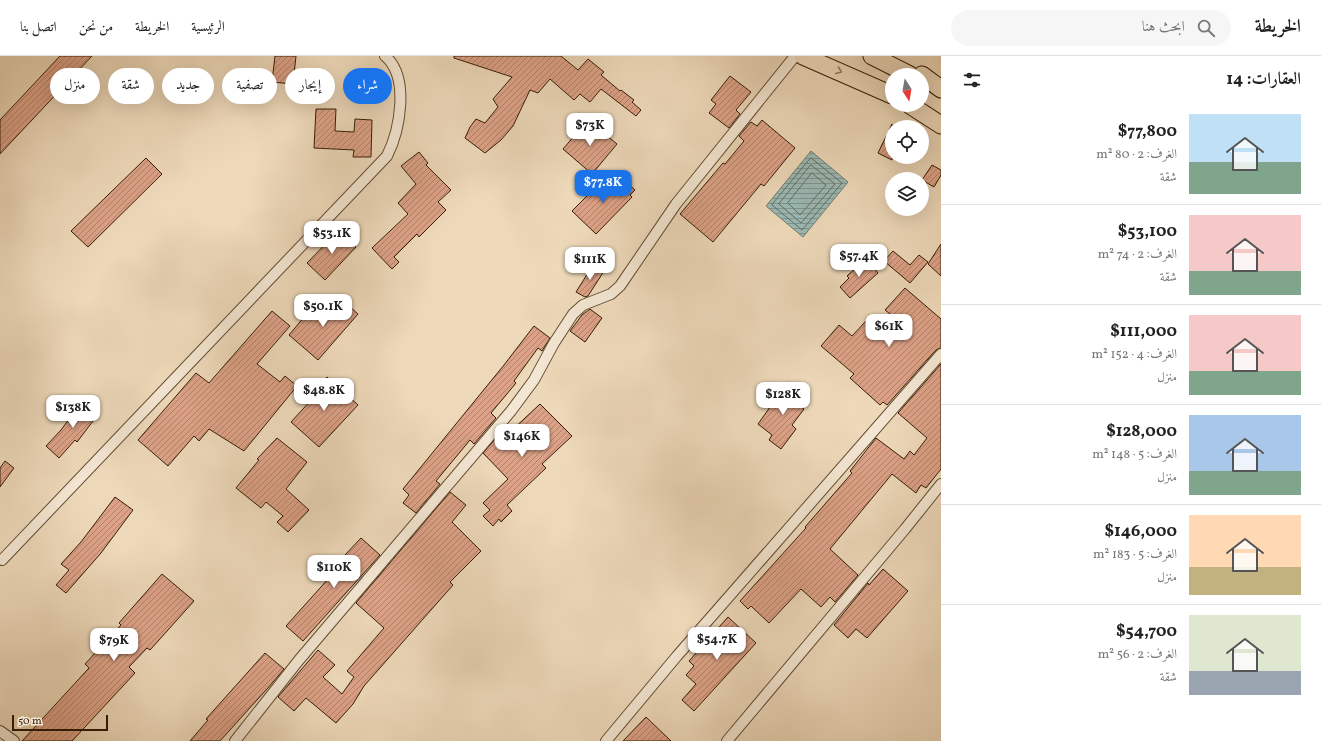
<!DOCTYPE html>
<html lang="ar">
<head>
<meta charset="utf-8">
<style>
  body { margin:0; font-family:Vollkorn,Amiri,serif; background:#f6f6f6; color:#222; direction:rtl; height:100vh; display:flex; flex-direction:column; font-size:15px; white-space:nowrap }
  * { box-sizing:border-box; margin:0 }
  p { font-size:13px; color:#767676 }
  .icon { flex:none; width:22px; height:22px; fill:none; stroke:currentColor; stroke-width:2; stroke-linecap:round; stroke-linejoin:round }
  .map { position:relative; flex:1; overflow:hidden; direction:ltr }
  .panel { display:flex; flex-direction:column; background:#fff; width:380px }
  .panel>* { flex:none }
  .top-card { position:absolute; left:12px; top:12px; width:380px; height:36px; direction:rtl; display:flex; gap:8px }
  .needle { width:26px; rotate:169deg }
  .tools { position:absolute; left:885px; top:12px; display:grid; gap:8px }
  .tools a { display:grid; place-items:center; width:44px; height:44px; border-radius:50%; background:#fff; box-shadow:0 4px 16px #0002; font-size:20px }
  .scale { position:absolute; left:12px; bottom:10px; width:96px; box-sizing:border-box; padding-left:4px; border:2px solid #351d06; border-top:0; font-size:11px; line-height:14px; white-space:nowrap; color:#351d06; -webkit-text-stroke:3px #f3e6d2; paint-order:stroke }
  .price { position:absolute; translate:-50% -34px; padding:0 9px; border-radius:8px; background:#fff; color:#222; font-size:13px; line-height:26px; filter:drop-shadow(0 1px 2px #0008) }
  .price::after { content:''; position:absolute; left:50%; top:24px; width:12px; height:9px; margin-left:-6px; background:inherit; clip-path:polygon(0 0,100% 0,50% 100%) }
  .price.active { background:#1a73e8; color:#fff }
  ul { padding:0; list-style:none }
  li { display:flex; align-items:center; gap:12px; height:100px; padding:0 20px }
  li+li { border-top:1px solid #e0e0e0 }
  li span { display:grid; place-items:center; flex:none; width:112px; height:80px; border-radius:0px; color:#555 }
  li>.icon { margin-inline-start:auto }
  span .icon { width:48px; height:48px; fill:#fffc; stroke-width:1 }
  li b { font-size:17px }
  h2 { display:flex; justify-content:space-between; align-items:center; height:48px; padding:0 20px; font-size:17px }
  .chip { padding:0 14px; border-radius:18px; background:#fff; box-shadow:0 4px 16px #0002; font-size:14px; line-height:36px }
  .chip.active { background:#1a73e8; color:#fff }
  header { display:flex; align-items:center; gap:24px; box-sizing:border-box; height:56px; padding:0 20px; background:#fff; border-bottom:1px solid #e0e0e0 }
  header strong { font-size:19px }
  nav { display:flex; gap:22px; margin-inline-start:auto; font-size:14px }
  .search { width:280px; height:36px; background:#f6f6f6; display:flex; align-items:center; gap:10px; box-sizing:border-box; padding:0 14px; border-radius:22px; color:#767676; font-size:15px }
  main { display:flex; flex:1; min-height:0 }
  .map>svg:first-child { display:block }
</style>
</head>
<body>
<header>
<strong>الخريطة</strong>
<div class="search"><svg class="icon" aria-label="search" viewBox="0 0 24 24"><circle cx="10" cy="10" r="6"/><path d="M15 15l6 6"/></svg>ابحث هنا</div>
<nav><a>الرئيسية</a><a>الخريطة</a><a>من نحن</a><a>اتصل بنا</a></nav>
</header>
<main>
<section class="panel">
<h2>العقارات: 14<svg class="icon" aria-label="filters" viewBox="0 0 24 24"><path d="M4 7h16M4 17h16"/><circle cx="9" cy="7" r="2"/><circle cx="15" cy="17" r="2"/></svg></h2>
<ul>
<li><span style="background:linear-gradient(#bfe0f5 60%,#7fa58c 0)"><svg class="icon" aria-label="home" viewBox="0 0 24 24"><path d="M3 11l9-7 9 7M6 9v11h12V9"/></svg></span><div><b>$77,800</b><p>الغرف: 2 · 80 m²</p><p>شقة</p></div></li>
<li><span style="background:linear-gradient(#f6c9c9 70%,#7fa58c 0)"><svg class="icon" aria-label="home" viewBox="0 0 24 24"><path d="M3 11l9-7 9 7M6 9v11h12V9"/></svg></span><div><b>$53,100</b><p>الغرف: 2 · 74 m²</p><p>شقة</p></div></li>
<li><span style="background:linear-gradient(#f6c9c9 70%,#7fa58c 0)"><svg class="icon" aria-label="home" viewBox="0 0 24 24"><path d="M3 11l9-7 9 7M6 9v11h12V9"/></svg></span><div><b>$111,000</b><p>الغرف: 4 · 152 m²</p><p>منزل</p></div></li>
<li><span style="background:linear-gradient(#a9c7e8 70%,#7fa58c 0)"><svg class="icon" aria-label="home" viewBox="0 0 24 24"><path d="M3 11l9-7 9 7M6 9v11h12V9"/></svg></span><div><b>$128,000</b><p>الغرف: 5 · 148 m²</p><p>منزل</p></div></li>
<li><span style="background:linear-gradient(#ffd9b3 65%,#c2b280 0)"><svg class="icon" aria-label="home" viewBox="0 0 24 24"><path d="M3 11l9-7 9 7M6 9v11h12V9"/></svg></span><div><b>$146,000</b><p>الغرف: 5 · 183 m²</p><p>منزل</p></div></li>
<li><span style="background:linear-gradient(#dfe7d0 70%,#9aa5b1 0)"><svg class="icon" aria-label="home" viewBox="0 0 24 24"><path d="M3 11l9-7 9 7M6 9v11h12V9"/></svg></span><div><b>$54,700</b><p>الغرف: 2 · 56 m²</p><p>شقة</p></div></li>
</ul>
</section>
<div class="map">
<svg width="941" height="685" viewBox="0 0 941 685">
  <defs>
    <pattern id="water-rules" width="6" height="5" patternUnits="userSpaceOnUse"><rect width="6" height="5" fill="#9ab9b5"/><path d="M0 2.5h6" fill="none" stroke="#7e9691"/></pattern>
    <pattern id="building-hatch" width="6" height="6" patternUnits="userSpaceOnUse"><rect width="6" height="6" fill="#dca186"/><path d="M-1 1l2-2M0 6l6-6M5 7l2-2" fill="none" stroke="#b3836c"/></pattern>
  </defs>
  <rect width="100%" height="100%" fill="#edd8b9"/>
  <filter id="stains"><feTurbulence type="fractalNoise" baseFrequency=".005" numOctaves="4"/><feColorMatrix values="0 0 0 0 .2 0 0 0 0 .09 0 0 0 0 .02 0 0 0 .5 -.17"/></filter>
  <radialGradient id="worn" r=".72"><stop offset=".6" stop-color="#630" stop-opacity="0"/><stop offset="1" stop-color="#630" stop-opacity=".3"/></radialGradient>
  <polygon fill="url(#water-rules)" stroke="#727b6f" points="811,95 848,126 803,181 766,150"/>
  <g fill="none" stroke-linecap="round" stroke-linejoin="round">
    <g stroke="#686b5e" stroke-width="1">
      <polygon points="811,102 842,127 802,174 772,149"/>
      <polygon points="811,109 835,128 801,167 779,148"/>
      <polygon points="812,117 826,129 800,159 788,147"/>
    </g>
  </g>
  <g fill="url(#building-hatch)" stroke="#351d06">
    <polygon points="60,0 92,0 0,98 0,64"/>
    <polygon points="275,0 296,0 293,28 272,26"/>
    <polygon points="454,0 561,0 578,14 588,3 604,16 601,19 620,35 621,34 634,44 632,46 641,54 636,60 601,33 590,46 580,38 574,44 550,23 538,37 530,34 513,70 501,84 485,97 465,82 470,71 476,63 485,67 498,51 493,43 512,21 454,2"/>
    <polygon points="730,20 751,36 736,54 740,58 729,72 709,57 716,48 711,44"/>
    <polygon points="316,53 336,53 335,75 354,76 355,63 372,64 371,101 353,101 354,94 314,92"/>
    <polygon points="588,64 617,88 592,118 563,93"/>
    <polygon points="762,64 795,92 764,130 761,128 713,186 680,158 723,107 725,108 744,85 739,80 751,66 757,70"/>
    <polygon points="892,68 892,104 878,97"/>
    <polygon points="419,96 428,107 426,109 451,134 438,146 446,154 419,181 417,178 394,201 399,206 392,213 372,192 408,158 398,147 416,128 401,110"/>
    <polygon points="146,102 162,118 88,191 71,175"/>
    <polygon points="932,109 941,114 941,119 934,131 922,124"/>
    <polygon points="606,121 617,131 624,124 635,134 630,139 632,141 596,178 572,155"/>
    <polygon points="339,174 356,191 325,224 307,207"/>
    <polygon points="941,188 941,220 928,208"/>
    <polygon points="893,195 910,209 919,199 928,206 910,227 884,205"/>
    <polygon points="866,203 878,217 850,242 840,231 849,222 847,220"/>
    <polygon points="593,209 604,215 588,240 585,241 576,236"/>
    <polygon points="905,232 941,263 941,292 936,294 887,349 883,346 880,349 850,322 854,318 821,290 839,269 852,280 866,265 880,279 895,262 885,254"/>
    <polygon points="341,243 358,258 318,304 289,279 315,248 328,258"/>
    <polygon points="590,253 602,262 585,286 570,275 582,259"/>
    <polygon points="272,255 290,270 257,308 280,326 285,320 297,330 244,395 209,373 199,385 194,380 168,410 138,384 196,317 209,327"/>
    <polygon points="534,270 550,282 542,295 538,292 514,325 516,327 491,357 496,362 474,388 470,384 436,425 440,428 416,457 403,447 409,439 403,433 504,309"/>
    <polygon points="941,308 941,413 926,432 921,429 916,437 892,418 830,493 858,519 835,546 830,541 821,551 801,533 769,567 751,550 748,553 740,545 806,472 805,471 852,417 850,415 876,382 904,403 910,395 914,399 927,382 898,357"/>
    <polygon points="327,321 358,349 319,391 291,366 314,341 311,338"/>
    <polygon points="788,326 803,336 795,347 804,353 792,369 796,373 781,393 769,384 772,379 758,368"/>
    <polygon points="83,344 100,356 77,386 75,384 59,402 46,390 61,374"/>
    <polygon points="540,348 572,380 542,408 546,412 507,449 512,455 501,466 499,463 493,470 483,460 490,454 483,447 508,423 483,397 505,372 510,376"/>
    <polygon points="277,382 307,406 286,433 309,454 288,476 277,466 283,460 266,446 261,452 236,432 259,404 257,403"/>
    <polygon points="5,405 14,412 0,431 0,412"/>
    <polygon points="450,436 466,449 452,466 481,495 450,526 453,529 364,630 353,648 336,667 306,642 294,655 278,641 318,594 335,609 323,621 342,638 354,621 347,615 384,572 356,547"/>
    <polygon points="115,441 133,454 101,497 66,537 56,529 69,514 61,508 81,486"/>
    <polygon points="361,482 380,499 303,585 286,570 346,503 344,500"/>
    <polygon points="883,513 908,535 867,582 856,573 848,582 834,569 868,527 869,529"/>
    <polygon points="162,518 194,545 150,594 147,592 129,611 135,617 72,685 22,685 89,612 85,608 121,569 119,567"/>
    <polygon points="728,561 756,587 694,655 682,644 696,628 686,619 694,610 689,605"/>
    <polygon points="265,597 284,613 267,633 220,685 190,685 208,664 206,663"/>
    <polygon points="646,661 671,685 623,685"/>
  </g>
  <g fill="none" stroke-linecap="round" stroke-linejoin="round">
    <g stroke="#634c33" stroke-width="12">
      <g id="minor">
        <path d="M2,504L387,100C400,74 410,21 385,0"/>
        <polyline points="0,675 14,685"/>
        <polyline points="235,685 299,604 511,355 534,324 554,287 573,258 583,249 611,238 620,230 676,148 795,0"/>
        <polyline points="606,685 677,600 941,298"/>
        <polyline points="727,685 905,473 941,428"/>
      </g>
    </g>
    <g stroke="#351d06" stroke-width="19">
      <g id="trunk">
        <polyline points="803,0 892,39"/>
        <polyline points="872,0 910,19"/>
        <polyline points="922,19 941,33"/>
        <polyline points="910,49 941,69"/>
      </g>
    </g>
    <use href="#minor" stroke="#f3e6d2" stroke-width="10"/>
    <use href="#trunk" stroke="#edd8b9" stroke-width="17"/>
  </g>
  <defs><path id="oneway-chevron" d="M-2-3.5L2.5 0L-2 3.5" fill="none" stroke-width="1.6" stroke-linecap="round" stroke-linejoin="round"/></defs>
  <use stroke="#917a60" href="#oneway-chevron" transform="translate(839 15) rotate(22)"/>
  <rect width="100%" height="100%" filter="url(#stains)"/>
  <rect width="100%" height="100%" fill="url(#worn)"/>
</svg>
<div class="tools">
<a><svg class="needle" viewBox="-14 -14 28 28"><path d="M0-13l5 13h-10z" fill="#e53935"/><path d="M0 13l5-13h-10z" fill="#767676"/></svg></a>
<a><svg class="icon" aria-label="locate" viewBox="0 0 24 24"><circle cx="12" cy="12" r="6"/><path d="M12 2v4M12 18v4M2 12h4M18 12h4"/></svg></a>
<a><svg class="icon" aria-label="layers" viewBox="0 0 24 24"><path d="M12 4l9 5-9 5-9-5zM3 14l9 5 9-5"/></svg></a>
</div>
<div class="scale">50 m</div>
<b class="price" style="left:590px;top:91px">$73K</b>
<b class="price active" style="left:603px;top:148px">$77.8K</b>
<b class="price" style="left:332px;top:199px">$53.1K</b>
<b class="price" style="left:859px;top:222px">$57.4K</b>
<b class="price" style="left:590px;top:225px">$111K</b>
<b class="price" style="left:323px;top:272px">$50.1K</b>
<b class="price" style="left:889px;top:292px">$61K</b>
<b class="price" style="left:324px;top:356px">$48.8K</b>
<b class="price" style="left:783px;top:360px">$128K</b>
<b class="price" style="left:73px;top:373px">$138K</b>
<b class="price" style="left:522px;top:402px">$146K</b>
<b class="price" style="left:334px;top:533px">$110K</b>
<b class="price" style="left:717px;top:605px">$54.7K</b>
<b class="price" style="left:114px;top:606px">$79K</b>
<div class="top-card">
<a class="chip active">شراء</a>
<a class="chip">إيجار</a>
<a class="chip">تصفية</a>
<a class="chip">جديد</a>
<a class="chip">شقة</a>
<a class="chip">منزل</a>
</div>
</div>
</main>
</body>
</html>
